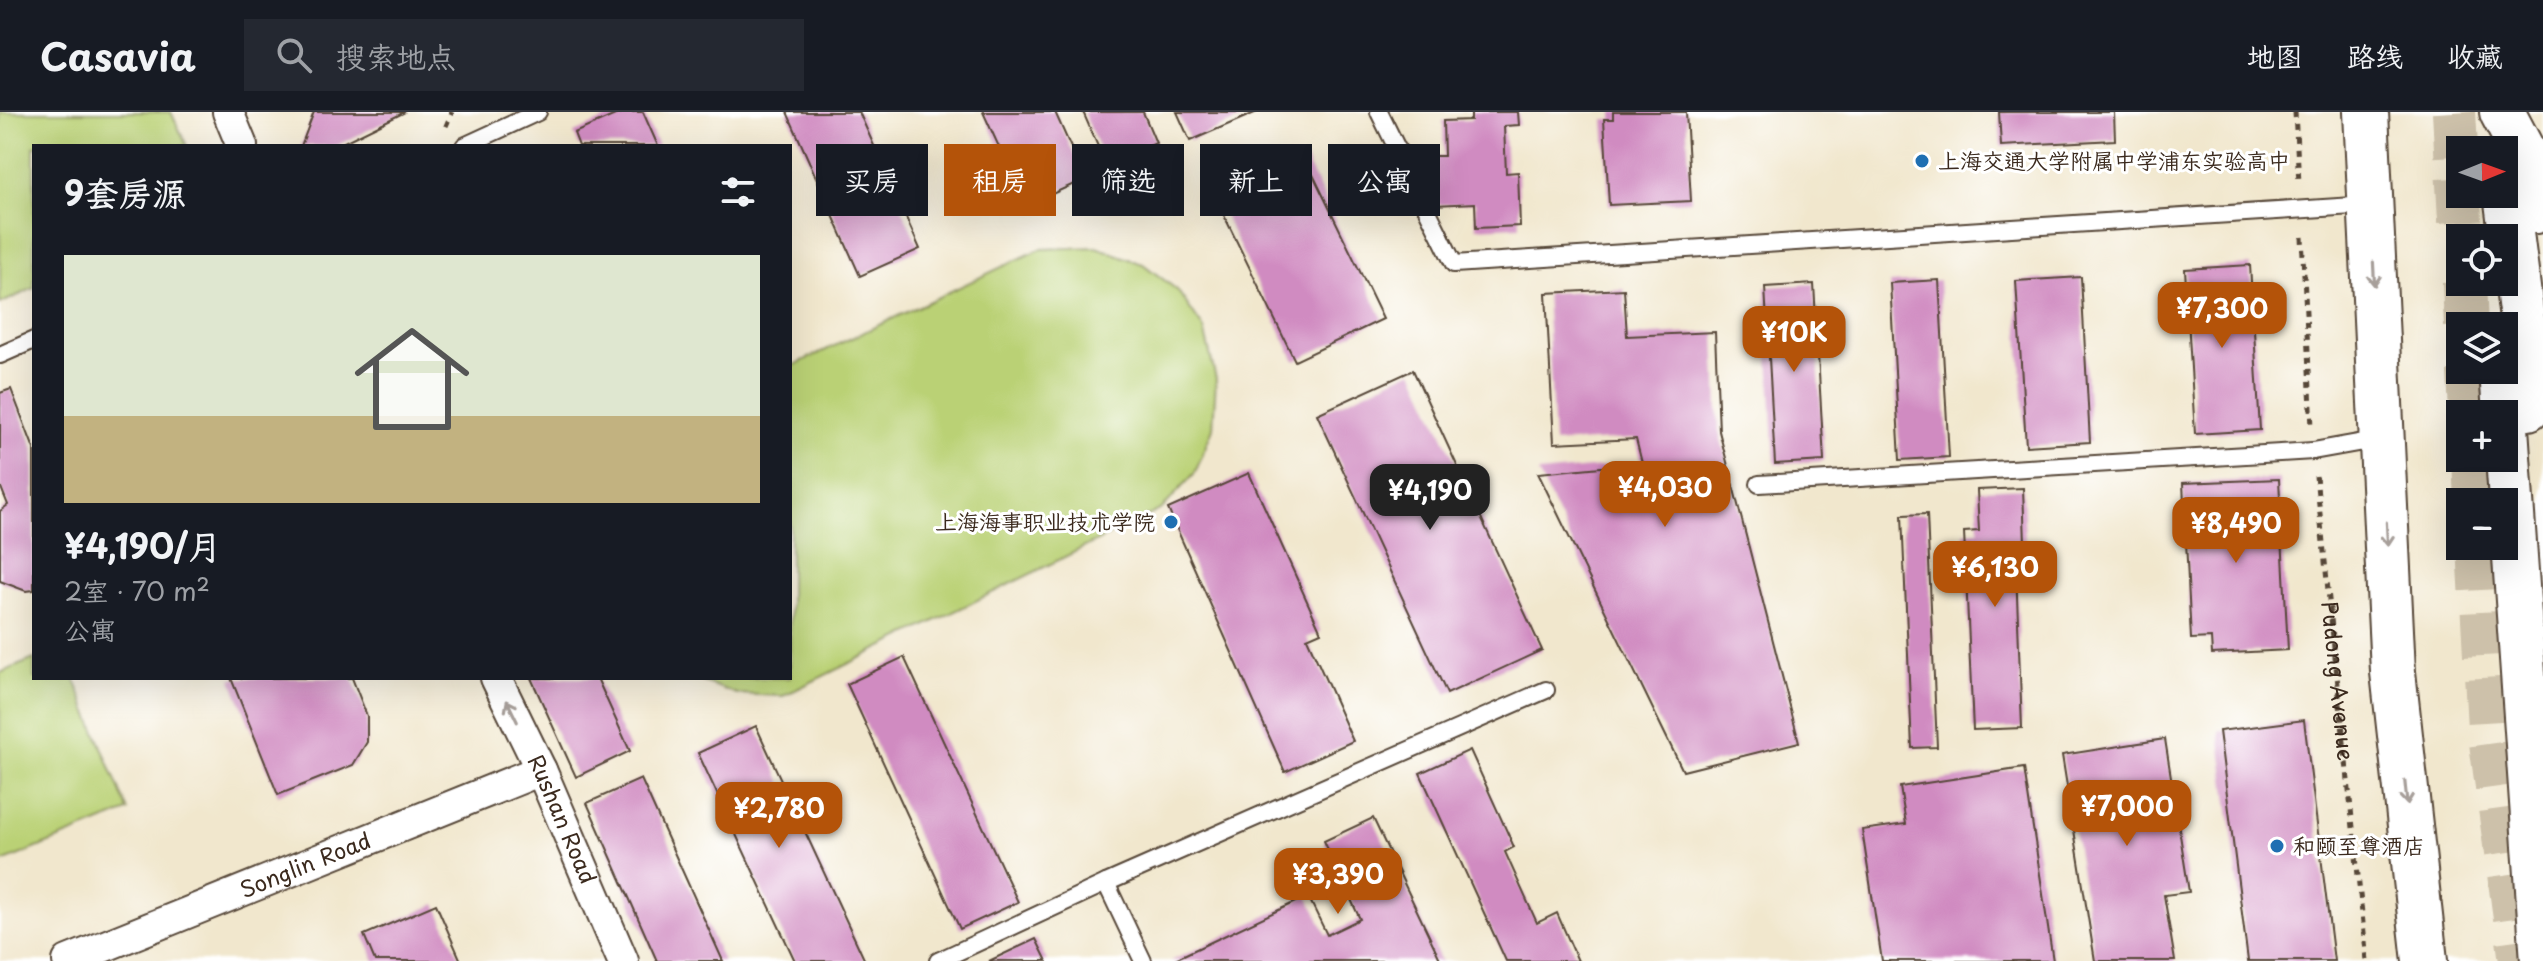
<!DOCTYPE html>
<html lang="zh">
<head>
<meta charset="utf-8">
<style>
  body { margin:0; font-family:"Playpen Sans","LXGW WenKai TC",sans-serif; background:#242831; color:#f1f3f6; height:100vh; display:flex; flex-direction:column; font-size:30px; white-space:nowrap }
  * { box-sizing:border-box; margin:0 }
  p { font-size:26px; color:#9ea1a6 }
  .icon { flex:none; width:44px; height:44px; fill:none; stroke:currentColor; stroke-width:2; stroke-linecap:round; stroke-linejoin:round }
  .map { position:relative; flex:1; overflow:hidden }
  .details { position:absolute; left:32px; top:32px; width:760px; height:536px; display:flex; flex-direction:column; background:#171b24; border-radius:0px; box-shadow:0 8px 32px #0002 }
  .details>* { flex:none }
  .top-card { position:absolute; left:816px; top:32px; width:760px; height:72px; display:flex; gap:16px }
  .needle { width:52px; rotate:89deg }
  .tools { position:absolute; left:2446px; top:24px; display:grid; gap:16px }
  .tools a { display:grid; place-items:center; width:72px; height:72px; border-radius:0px; background:#171b24; box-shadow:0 8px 32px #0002; font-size:40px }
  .price { position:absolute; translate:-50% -68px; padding:0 18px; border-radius:16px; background:#b45309; color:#fff; font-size:26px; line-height:52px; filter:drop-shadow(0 2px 4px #0008) }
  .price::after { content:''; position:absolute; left:50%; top:48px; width:24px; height:18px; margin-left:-12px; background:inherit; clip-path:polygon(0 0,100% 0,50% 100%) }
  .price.active { background:#222; color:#fff }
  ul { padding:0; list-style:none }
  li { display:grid; align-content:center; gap:16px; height:424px; padding:0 32px }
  li span { display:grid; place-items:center; height:248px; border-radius:0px; color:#555 }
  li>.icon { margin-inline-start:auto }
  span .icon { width:144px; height:144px; fill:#fffc; stroke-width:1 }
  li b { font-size:34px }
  h2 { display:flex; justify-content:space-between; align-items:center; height:96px; padding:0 32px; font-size:34px }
  .tag { padding:0 28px; border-radius:0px; background:#171b24; box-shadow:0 8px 32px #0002; font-size:28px; line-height:72px }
  .tag.active { background:#b45309; color:#fff }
  header { display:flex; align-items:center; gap:48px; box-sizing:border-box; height:112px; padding:0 40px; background:#171b24; border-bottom:2px solid #363941 }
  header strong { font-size:38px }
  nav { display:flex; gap:44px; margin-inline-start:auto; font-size:28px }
  .search { width:560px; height:72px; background:#242831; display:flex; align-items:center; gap:20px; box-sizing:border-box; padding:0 28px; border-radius:0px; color:#9ea1a6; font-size:30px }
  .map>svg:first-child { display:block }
</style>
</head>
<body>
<header>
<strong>Casavia</strong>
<div class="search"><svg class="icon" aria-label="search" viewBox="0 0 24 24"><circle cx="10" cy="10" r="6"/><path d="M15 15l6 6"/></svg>搜索地点</div>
<nav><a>地图</a><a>路线</a><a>收藏</a></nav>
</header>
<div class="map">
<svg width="2543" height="849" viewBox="0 0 2543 849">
  <rect width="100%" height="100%" fill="#fff"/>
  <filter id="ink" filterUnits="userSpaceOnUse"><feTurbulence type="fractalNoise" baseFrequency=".0125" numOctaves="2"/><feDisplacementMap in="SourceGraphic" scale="16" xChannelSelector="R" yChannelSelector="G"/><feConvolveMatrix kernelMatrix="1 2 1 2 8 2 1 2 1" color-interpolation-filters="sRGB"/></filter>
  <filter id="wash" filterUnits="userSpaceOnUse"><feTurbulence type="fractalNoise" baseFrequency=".006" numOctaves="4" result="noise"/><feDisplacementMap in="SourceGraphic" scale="32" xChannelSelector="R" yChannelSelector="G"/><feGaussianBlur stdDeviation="1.8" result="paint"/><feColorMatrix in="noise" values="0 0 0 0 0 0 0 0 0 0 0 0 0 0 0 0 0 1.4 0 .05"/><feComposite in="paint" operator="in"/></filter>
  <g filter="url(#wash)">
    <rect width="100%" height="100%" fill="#f1e7cd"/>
    <g fill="#bad175" stroke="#7a7e4a" stroke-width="2">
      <polygon points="0,0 171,0 187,34 34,34 34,176 0,192"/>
      <polygon points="1096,135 1143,152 1177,178 1204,217 1216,267 1213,316 1195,361 1162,397 783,584 737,582 693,566 790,566 790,255 1040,137"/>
      <polygon points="34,547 34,566 74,566 128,699 0,751 0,561"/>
    </g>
    <g id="blocks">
      <g fill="#d08bc1">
        <polygon points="314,0 405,0 336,34 301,34"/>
        <polygon points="622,0 643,0 658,34 579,34 574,21"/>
        <polygon points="787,0 859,0 920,137 860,164"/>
        <polygon points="983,0 1055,0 1085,67 1026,94"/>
        <polygon points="1083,0 1143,0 1156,31 1106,53"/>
        <polygon points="1177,0 1257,0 1190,29"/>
        <polygon points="1471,0 1518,0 1519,13 1504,14 1506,61 1518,60 1520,114 1476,116 1475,91 1435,93 1432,44 1444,44 1443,9 1471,8"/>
        <polygon points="1613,0 1686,0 1691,89 1609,93 1604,7 1613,7"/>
        <polygon points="1999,0 2114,0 2115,28 2001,34"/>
        <polygon points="1304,44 1383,207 1295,249 1216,87"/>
        <polygon points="2250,153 2260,318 2195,322 2185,157"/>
        <polygon points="2081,165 2090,330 2026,334 2016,169"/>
        <polygon points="1939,168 1949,345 1900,348 1890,171"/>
        <polygon points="1814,172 1824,349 1775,352 1765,175"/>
        <polygon points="1624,177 1627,224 1715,220 1719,319 1799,630 1683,659 1538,361 1642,351 1636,327 1554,331 1546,181"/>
        <polygon points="1413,258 1542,538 1447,582 1317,302"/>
        <polygon points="11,277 34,337 34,478 26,479 0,469 0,399 8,393 0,373 0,281"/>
        <polygon points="1249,361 1321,520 1307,526 1353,629 1285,660 1168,397"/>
        <polygon points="2279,367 2288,538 2212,542 2211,526 2191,527 2183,371"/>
        <polygon points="2023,376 2025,431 2015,431 2022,616 1973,618 1964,420 1979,419 1977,378"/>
        <polygon points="1927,402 1937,635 1912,636 1902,403"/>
        <polygon points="904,545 1018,790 960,817 847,572"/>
        <polygon points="231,566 352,566 367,604 367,630 353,653 278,683"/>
        <polygon points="531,566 597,566 630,639 576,665"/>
        <polygon points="2304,608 2334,849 2248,849 2219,619"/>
        <polygon points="756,614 865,849 795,849 698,641"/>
        <polygon points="2165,627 2189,780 2164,783 2175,849 2095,849 2062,643"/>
        <polygon points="1470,638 1514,735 1505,740 1537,811 1557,801 1578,849 1506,849 1420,661"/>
        <polygon points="2024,656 2053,849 1882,849 1862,718 1906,712 1900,675"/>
        <polygon points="641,667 723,849 657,849 587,691"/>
        <polygon points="1373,706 1441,849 1171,849 1308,784 1327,823 1360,807 1324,729"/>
        <polygon points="436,792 461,849 375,849 364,823"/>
        <polygon points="1036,827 1047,849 989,849"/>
      </g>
    </g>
  </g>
  <g filter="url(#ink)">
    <use href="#blocks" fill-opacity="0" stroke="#564638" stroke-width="2"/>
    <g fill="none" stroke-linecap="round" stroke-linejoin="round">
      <g stroke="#cdc1aa" stroke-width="44" stroke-dasharray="44 22" stroke-linecap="butt">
        <polyline points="2454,0 2461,126"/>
        <polyline points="2464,170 2466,214"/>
        <polyline points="2469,258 2471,302"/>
        <polyline points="2474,346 2476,390"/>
        <polyline points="2479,434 2489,616 2521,849"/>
      </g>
      <g stroke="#564638" stroke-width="20">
        <g id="lane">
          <polyline points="1379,0 1454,152 2369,93"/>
          <polyline points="464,34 538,0"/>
          <polyline points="0,243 34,228"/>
          <polyline points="1759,372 2313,339 2380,327"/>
          <polyline points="938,849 1106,771"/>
          <polyline points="1143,849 1106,771 1546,578"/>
        </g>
      </g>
      <g stroke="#564638" stroke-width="34">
        <g id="street">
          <polyline points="228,0 242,34"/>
          <path id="s2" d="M496,566L541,658L623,849"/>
          <path id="s3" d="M68,849L541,658"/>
        </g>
      </g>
      <g stroke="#564638" stroke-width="48">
        <g id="primary">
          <polyline points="2366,0 2393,560 2425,849"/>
          <polyline points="2502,0 2521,36 2535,99"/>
          <polyline points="2504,66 2522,207 2528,296"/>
          <polyline points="2502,258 2543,849"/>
        </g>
      </g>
      <g stroke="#564638" stroke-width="5" stroke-dasharray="6 6" stroke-linecap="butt">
        <polyline points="2295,0 2299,71"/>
        <polyline points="446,14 452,0"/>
        <polyline points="2302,125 2312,315"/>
        <path id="s1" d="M2316,364L2367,849"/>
      </g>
      <use href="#lane" stroke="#fff" stroke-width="16"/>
      <use href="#street" stroke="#fff" stroke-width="30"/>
      <use href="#primary" stroke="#fff" stroke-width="44"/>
    </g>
    <defs><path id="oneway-shaft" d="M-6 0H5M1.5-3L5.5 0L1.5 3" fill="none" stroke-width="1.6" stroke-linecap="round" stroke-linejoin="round" transform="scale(2)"/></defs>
    <g stroke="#a79f9a">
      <use href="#oneway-shaft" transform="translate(2374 162) rotate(87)"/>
      <use href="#oneway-shaft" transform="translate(2387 422) rotate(87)"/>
      <use href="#oneway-shaft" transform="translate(512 599) rotate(-116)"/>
      <use href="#oneway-shaft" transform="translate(2406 681) rotate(84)"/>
    </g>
  </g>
  <g fill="#1f6fb2" stroke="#fff" stroke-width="3">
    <circle cx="1922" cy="49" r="8"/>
    <circle cx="1171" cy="410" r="8"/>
    <circle cx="2277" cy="734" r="8"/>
  </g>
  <g text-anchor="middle" stroke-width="6" stroke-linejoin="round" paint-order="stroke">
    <g font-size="22" fill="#3b2a1e" stroke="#fff" text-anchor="start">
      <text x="1938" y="57">上海交通大学附属中学浦东实验高中</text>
      <text x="1155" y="418" text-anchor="end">上海海事职业技术学院</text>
      <text x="2293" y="742">和颐至尊酒店</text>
    </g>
    <g font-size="22" fill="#3b2a1e" stroke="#fff">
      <text dy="8" stroke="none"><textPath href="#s1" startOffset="206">Pudong Avenue</textPath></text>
      <text dy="8" stroke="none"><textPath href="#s2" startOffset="156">Rushan Road</textPath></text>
      <text dy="8" stroke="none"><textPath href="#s3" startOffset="256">Songlin Road</textPath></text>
    </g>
  </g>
</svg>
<div class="tools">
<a><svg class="needle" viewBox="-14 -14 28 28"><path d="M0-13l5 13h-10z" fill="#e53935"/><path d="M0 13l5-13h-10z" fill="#9ea1a6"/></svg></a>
<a><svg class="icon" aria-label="locate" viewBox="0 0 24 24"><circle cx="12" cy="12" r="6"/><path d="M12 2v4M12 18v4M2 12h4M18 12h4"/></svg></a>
<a><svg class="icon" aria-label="layers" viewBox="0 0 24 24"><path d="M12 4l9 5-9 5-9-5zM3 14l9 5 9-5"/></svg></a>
<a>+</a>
<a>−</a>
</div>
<b class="price" style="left:2222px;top:238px">¥7,300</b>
<b class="price" style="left:1794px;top:262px">¥10K</b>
<b class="price" style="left:1665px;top:417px">¥4,030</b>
<b class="price active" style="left:1430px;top:420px">¥4,190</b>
<b class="price" style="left:2236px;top:453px">¥8,490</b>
<b class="price" style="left:1995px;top:497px">¥6,130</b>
<b class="price" style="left:2127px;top:736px">¥7,000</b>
<b class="price" style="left:779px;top:738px">¥2,780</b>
<b class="price" style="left:1338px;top:804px">¥3,390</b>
<div class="top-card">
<a class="tag">买房</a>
<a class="tag active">租房</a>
<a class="tag">筛选</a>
<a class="tag">新上</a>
<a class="tag">公寓</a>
</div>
<section class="details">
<h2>9套房源<svg class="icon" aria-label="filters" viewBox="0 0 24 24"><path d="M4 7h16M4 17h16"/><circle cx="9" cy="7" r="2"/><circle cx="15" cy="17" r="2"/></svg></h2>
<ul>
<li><span style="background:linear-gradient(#dfe7d0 65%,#c2b280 0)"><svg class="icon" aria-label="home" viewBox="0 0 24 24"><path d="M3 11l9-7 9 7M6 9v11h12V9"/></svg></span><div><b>¥4,190/月</b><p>2室 · 70 m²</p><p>公寓</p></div></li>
</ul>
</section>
</div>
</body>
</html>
